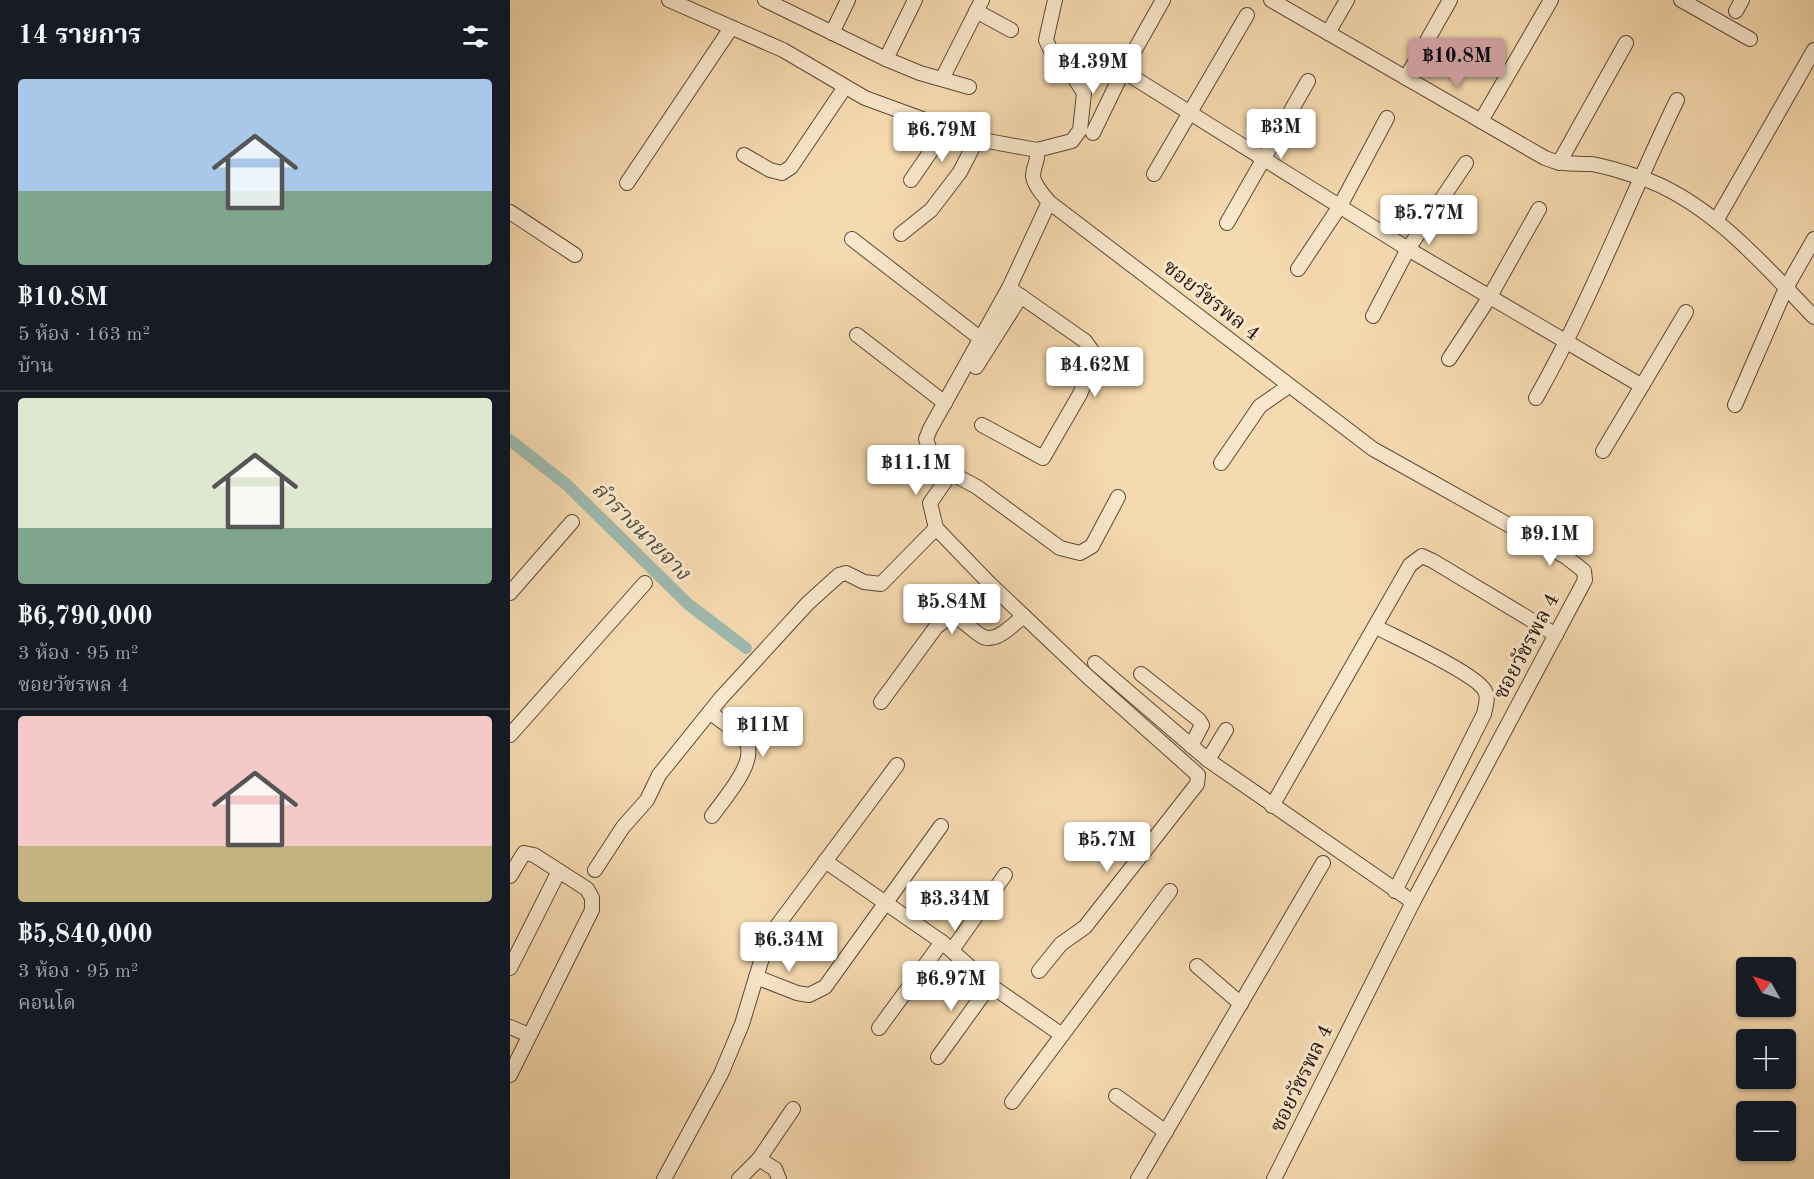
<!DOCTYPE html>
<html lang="th">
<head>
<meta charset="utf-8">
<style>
  body { margin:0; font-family:"Old Standard TT","Noto Serif Thai",serif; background:#242831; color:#f1f3f6; height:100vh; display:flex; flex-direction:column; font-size:22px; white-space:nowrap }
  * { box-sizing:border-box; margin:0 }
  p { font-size:20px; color:#9ea1a6 }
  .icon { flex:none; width:33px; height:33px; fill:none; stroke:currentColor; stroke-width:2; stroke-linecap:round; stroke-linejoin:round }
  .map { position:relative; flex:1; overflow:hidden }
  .sheet { display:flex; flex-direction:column; background:#171b24; width:510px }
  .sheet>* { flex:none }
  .needle { width:39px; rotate:309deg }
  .buttons { position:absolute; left:1226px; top:957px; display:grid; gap:12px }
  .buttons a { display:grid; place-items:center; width:60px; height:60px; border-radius:6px; background:#171b24; box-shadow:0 2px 4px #0004; font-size:30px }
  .price { position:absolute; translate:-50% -51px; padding:0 14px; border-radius:6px; background:#fff; color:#222; font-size:20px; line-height:39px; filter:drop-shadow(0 2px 3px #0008) }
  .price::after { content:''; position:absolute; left:50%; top:36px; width:18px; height:14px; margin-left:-9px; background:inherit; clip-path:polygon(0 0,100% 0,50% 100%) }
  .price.selected { background:#c59692; color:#111 }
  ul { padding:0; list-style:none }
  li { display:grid; align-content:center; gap:12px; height:318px; padding:0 18px }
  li+li { border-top:2px solid #363941 }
  li span { display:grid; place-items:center; height:186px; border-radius:6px; color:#555 }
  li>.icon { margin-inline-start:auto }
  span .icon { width:108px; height:108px; fill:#fffc; stroke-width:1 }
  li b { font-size:26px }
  h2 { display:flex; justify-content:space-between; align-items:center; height:72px; padding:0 18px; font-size:26px }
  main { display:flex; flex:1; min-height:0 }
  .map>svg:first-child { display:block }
</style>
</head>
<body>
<main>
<section class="sheet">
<h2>14 รายการ<svg class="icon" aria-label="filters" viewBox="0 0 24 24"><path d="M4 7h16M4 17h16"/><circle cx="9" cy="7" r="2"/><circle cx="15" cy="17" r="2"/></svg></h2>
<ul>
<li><span style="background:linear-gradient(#a9c7e8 60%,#7fa58c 0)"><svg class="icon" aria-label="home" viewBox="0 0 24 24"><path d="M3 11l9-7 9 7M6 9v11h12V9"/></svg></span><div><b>฿10.8M</b><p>5 ห้อง · 163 m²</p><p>บ้าน</p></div></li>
<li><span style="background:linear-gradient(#dfe7d0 70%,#7fa58c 0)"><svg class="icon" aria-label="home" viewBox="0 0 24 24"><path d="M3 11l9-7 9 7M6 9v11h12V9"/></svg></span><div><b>฿6,790,000</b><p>3 ห้อง · 95 m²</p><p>ซอยวัชรพล 4</p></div></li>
<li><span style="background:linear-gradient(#f6c9c9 70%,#c2b280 0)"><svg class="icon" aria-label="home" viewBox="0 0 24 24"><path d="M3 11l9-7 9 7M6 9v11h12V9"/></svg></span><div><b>฿5,840,000</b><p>3 ห้อง · 95 m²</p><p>คอนโด</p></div></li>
</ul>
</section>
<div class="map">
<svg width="1304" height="1179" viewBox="0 0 1304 1179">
  <rect width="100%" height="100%" fill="#f6daaf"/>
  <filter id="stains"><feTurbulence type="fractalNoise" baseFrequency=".00333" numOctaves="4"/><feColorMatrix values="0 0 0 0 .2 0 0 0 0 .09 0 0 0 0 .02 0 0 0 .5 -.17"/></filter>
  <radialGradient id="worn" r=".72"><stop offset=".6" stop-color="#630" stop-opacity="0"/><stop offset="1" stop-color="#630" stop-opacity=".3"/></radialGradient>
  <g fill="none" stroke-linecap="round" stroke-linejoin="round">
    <polyline stroke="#9dbaae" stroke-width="12" points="0,440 57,485 178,604 236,648"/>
    <g stroke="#5c4838" stroke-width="16">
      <g id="minor">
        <polyline points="159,0 273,50 355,98 467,139 527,150 562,141 570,130 574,93 557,66 542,53 536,40 545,0"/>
        <polyline points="255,0 376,59 410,73 459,87"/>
        <polyline points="653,0 613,71 898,249 1132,386"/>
        <path d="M761,0L1035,158C1051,165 1063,163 1080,164C1093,165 1116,173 1129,177C1199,200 1254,265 1304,317"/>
        <polyline points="1171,0 1240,39"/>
        <polyline points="466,11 501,30"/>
        <polyline points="1226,11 1232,0"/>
        <polyline points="322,33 338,0"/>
        <polyline points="818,33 837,0"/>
        <polyline points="376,59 405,0"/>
        <polyline points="896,78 940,0"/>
        <polyline points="432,79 472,0"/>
        <polyline points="971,121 1041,0"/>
        <polyline points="583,133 613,71"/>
        <path d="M527,150C529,160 523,167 523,176C524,185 533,195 539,202L863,449L1056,557L1074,571L1075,580L903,902L764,1179"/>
        <polyline points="234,155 260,170 272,173 281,167 335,87"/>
        <polyline points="1049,163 1116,43"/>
        <polyline points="644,174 737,15"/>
        <polyline points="401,180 437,128"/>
        <polyline points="117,183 221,28"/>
        <polyline points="539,202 499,288 420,429 416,439 419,448 441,473 467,487 550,548 570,553 582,546 608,497"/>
        <polyline points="0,212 65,255"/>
        <polyline points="1206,221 1304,50"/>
        <polyline points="717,223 798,81"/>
        <polyline points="391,234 421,210 450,172 467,139"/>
        <polyline points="342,239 471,339"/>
        <polyline points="788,269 830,206 877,118"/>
        <polyline points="863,316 898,249 956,163"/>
        <polyline points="347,335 435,403"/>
        <polyline points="939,359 979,298 1029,209"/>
        <polyline points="466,367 511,296"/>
        <path d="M1026,398C1080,303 1119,199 1167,100"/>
        <polyline points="1225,405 1276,288 1304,239"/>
        <polyline points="472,425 533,458 570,394 585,355 575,341 499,288"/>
        <polyline points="1093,451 1176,312"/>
        <polyline points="711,463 750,406 779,386"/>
        <polyline points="441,473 420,503 426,528 479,583 577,676 688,775 687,784 575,927 551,944 529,971"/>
        <polyline points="0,593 62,522"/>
        <path d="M866,627C887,638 967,674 975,691C979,698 975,708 974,714L885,891"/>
        <polyline points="585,663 698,760 903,902"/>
        <polyline points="631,674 689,720 692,725 681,746"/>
        <path d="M371,702L426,627L434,621L447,618C456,623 462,630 470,635C485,646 503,624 514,616"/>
        <path d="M200,712C210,721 228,731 236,742C248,762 213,800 202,816"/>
        <polyline points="0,735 135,583"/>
        <polyline points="698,760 716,730"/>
        <polyline points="762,806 900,565 912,556 923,561 1046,635"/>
        <polyline points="315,861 432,942 480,985 552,1035"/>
        <polyline points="85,870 113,827 137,800 149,775 211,698 298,603 329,575 336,573 354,582 371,584 426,528"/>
        <polyline points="0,876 14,853 24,855 77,889 82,898 82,910 0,1075"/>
        <polyline points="442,950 495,875"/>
        <polyline points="687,966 731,1004"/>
        <polyline points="0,968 49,871"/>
        <polyline points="246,977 287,993 299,995 315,987 431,826"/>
        <polyline points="0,1027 19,1035"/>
        <polyline points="369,1028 432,942"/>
        <polyline points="428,1057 480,985"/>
        <polyline points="606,1096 656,1132"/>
        <polyline points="502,1102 660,891"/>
        <polyline points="249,1159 283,1109"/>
        <polyline points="154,1179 211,1074 232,1024 258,938 387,765"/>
        <polyline points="229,1179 249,1159 265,1169 269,1179"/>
        <polyline points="628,1179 813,863"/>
      </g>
    </g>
    <use href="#minor" stroke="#f9e7cb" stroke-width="14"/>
  </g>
  <g text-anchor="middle" stroke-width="6" stroke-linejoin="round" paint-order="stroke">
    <g font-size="21" fill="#281810" stroke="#f9e7cb">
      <text transform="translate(702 300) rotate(38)" y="7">ซอยวัชรพล 4</text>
      <text transform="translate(1016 646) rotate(-62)" y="7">ซอยวัชรพล 4</text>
      <text transform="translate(791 1078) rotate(-64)" y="7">ซอยวัชรพล 4</text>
    </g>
    <g font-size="22" font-style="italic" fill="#515147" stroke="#f9e7cb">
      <text transform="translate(132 530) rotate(45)" y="8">ลำรางนายจาง</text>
    </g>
  </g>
  <rect width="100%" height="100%" filter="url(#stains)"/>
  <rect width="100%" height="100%" fill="url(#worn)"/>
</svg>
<div class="buttons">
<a><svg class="needle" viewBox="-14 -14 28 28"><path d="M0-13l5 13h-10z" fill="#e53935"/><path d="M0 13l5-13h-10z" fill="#9ea1a6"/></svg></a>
<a>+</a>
<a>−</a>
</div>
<b class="price selected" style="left:947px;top:89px">฿10.8M</b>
<b class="price" style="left:583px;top:95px">฿4.39M</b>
<b class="price" style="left:771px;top:160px">฿3M</b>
<b class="price" style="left:432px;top:163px">฿6.79M</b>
<b class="price" style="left:919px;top:246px">฿5.77M</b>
<b class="price" style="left:585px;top:398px">฿4.62M</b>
<b class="price" style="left:406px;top:496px">฿11.1M</b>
<b class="price" style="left:1040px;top:567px">฿9.1M</b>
<b class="price" style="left:442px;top:635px">฿5.84M</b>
<b class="price" style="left:253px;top:758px">฿11M</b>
<b class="price" style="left:597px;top:873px">฿5.7M</b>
<b class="price" style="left:445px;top:932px">฿3.34M</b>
<b class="price" style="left:279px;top:973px">฿6.34M</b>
<b class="price" style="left:441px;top:1012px">฿6.97M</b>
</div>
</main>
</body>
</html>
